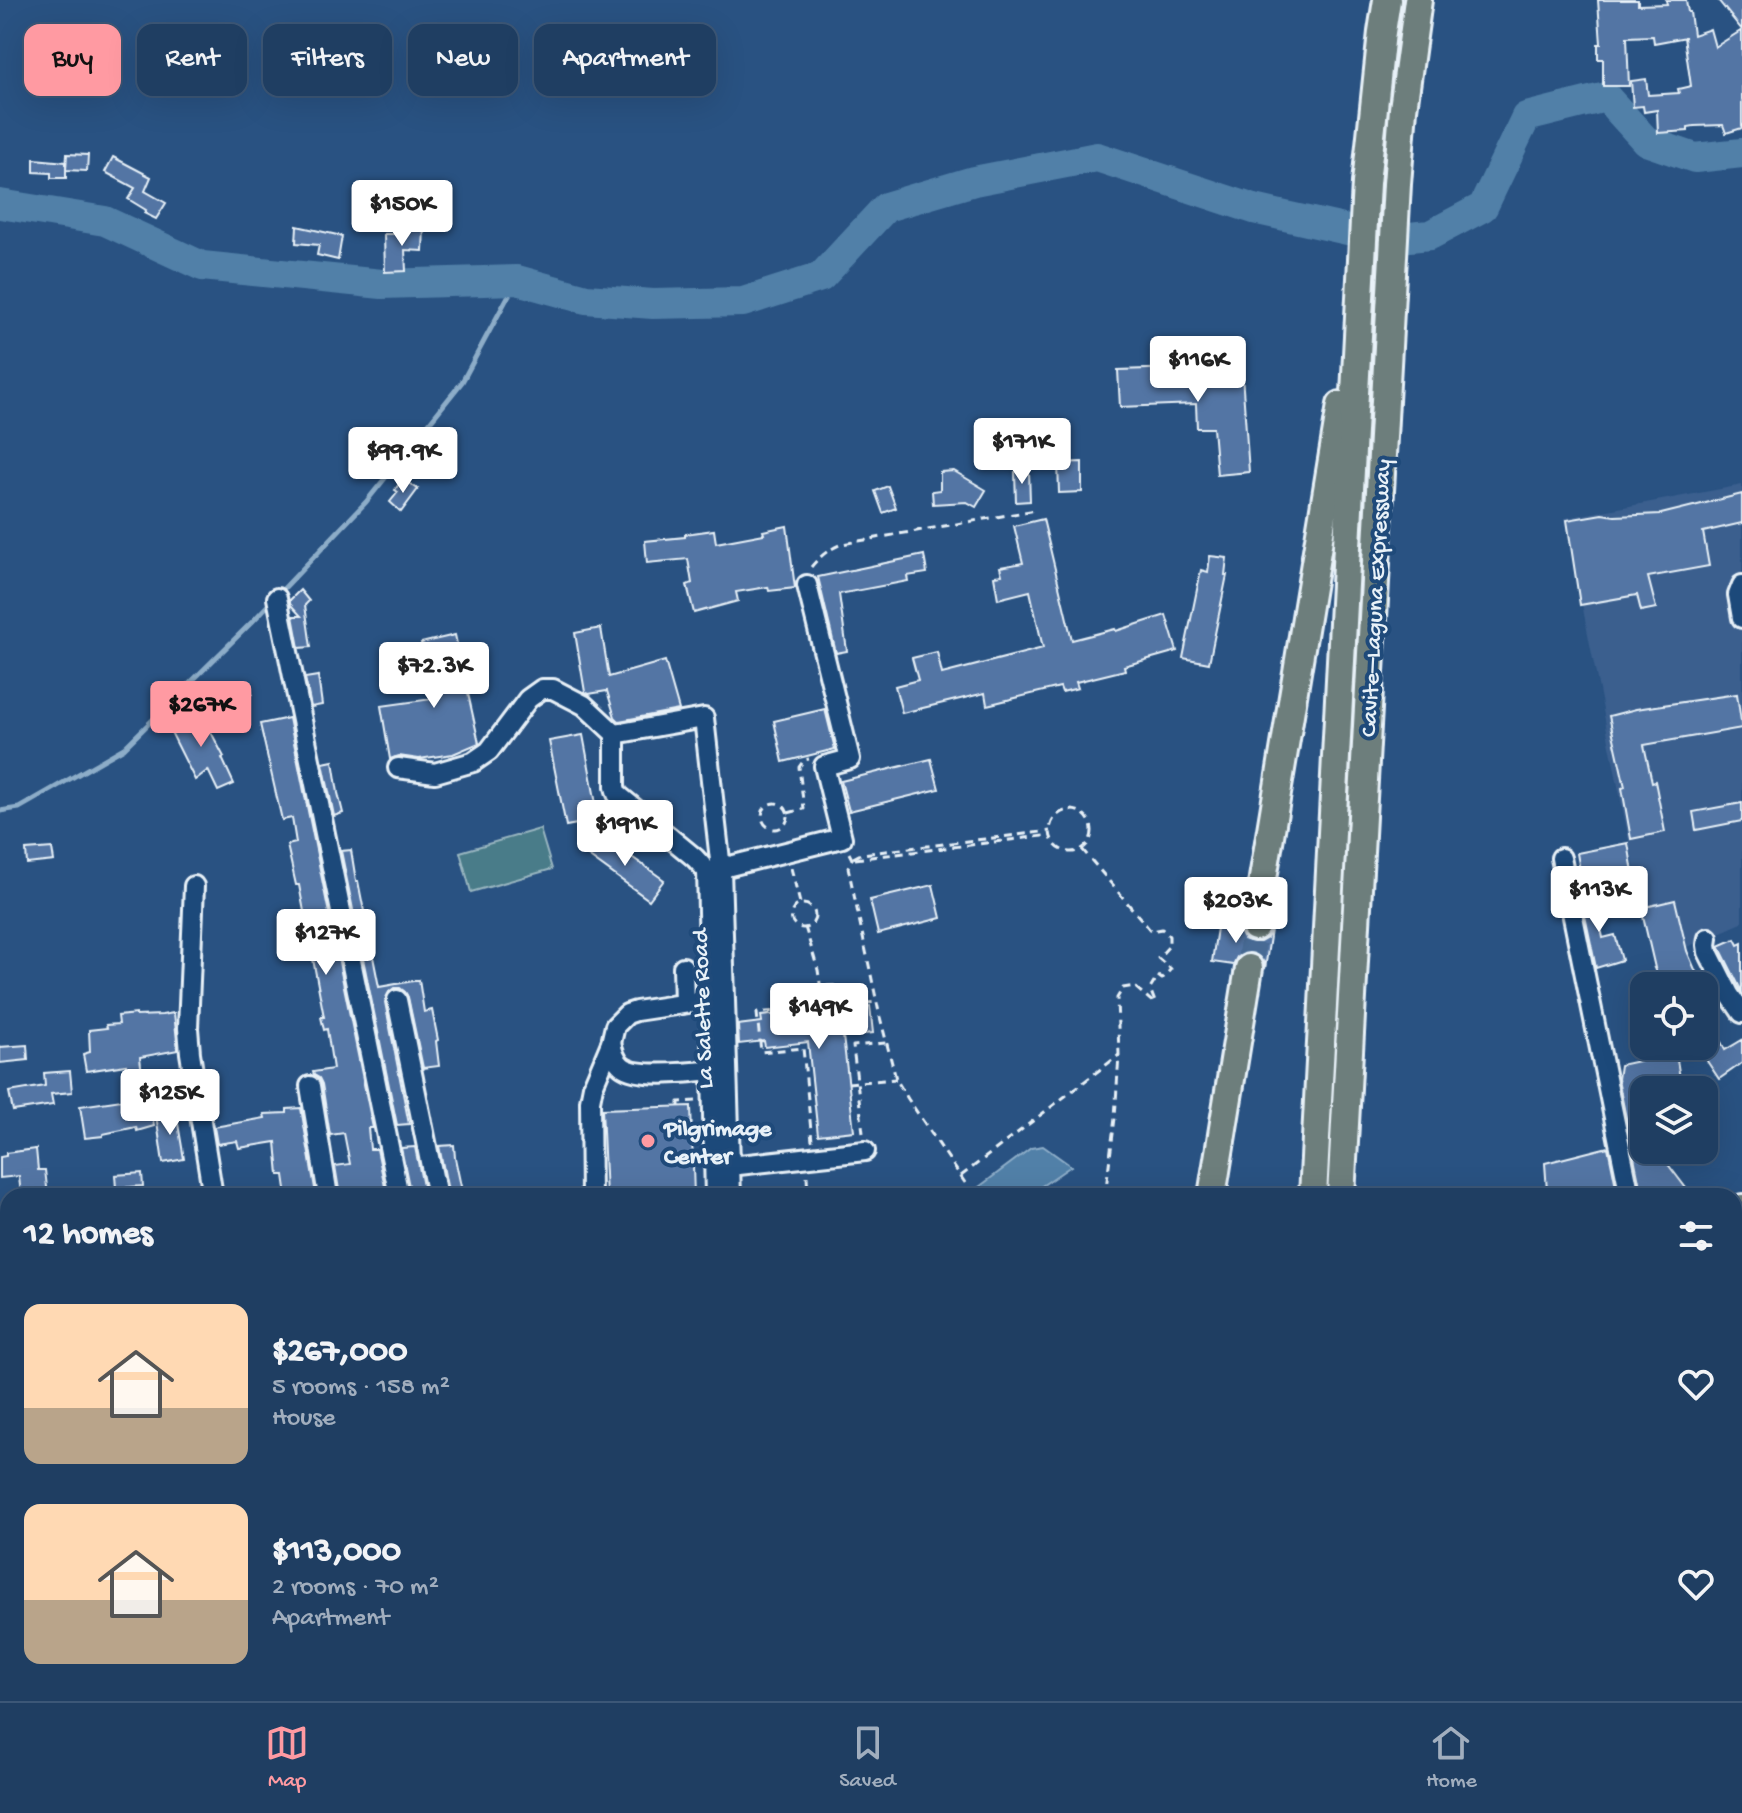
<!DOCTYPE html>
<html lang="en">
<head>
<meta charset="utf-8">
<style>
  body { margin:0; font-family:"Gochi Hand",sans-serif; background:#274568; color:#f1f3f6; height:100vh; display:flex; flex-direction:column; font-size:30px; white-space:nowrap }
  * { box-sizing:border-box; margin:0 }
  p { font-size:26px; color:#a1aebe }
  .icon { flex:none; width:44px; height:44px; fill:none; stroke:currentColor; stroke-width:2; stroke-linecap:round; stroke-linejoin:round }
  .map { position:relative; flex:1; overflow:hidden }
  .drawer { position:absolute; left:0px; top:1188px; width:1742px; height:514px; display:flex; flex-direction:column; background:#1f3e62; border-radius:24px 24px 0 0; box-shadow:0 8px 32px #0002,0 0 0 2px #3c5777 }
  .drawer>* { flex:none }
  .hud { position:absolute; left:24px; top:24px; width:800px; height:72px; display:flex; gap:16px }
  .buttons { position:absolute; left:1630px; top:972px; display:grid; gap:16px }
  .buttons a { display:grid; place-items:center; width:88px; height:88px; border-radius:16px; background:#1f3e62; box-shadow:0 8px 32px #0002,0 0 0 2px #3c5777; font-size:40px }
  .price { position:absolute; translate:-50% -68px; padding:0 18px; border-radius:8px; background:#fff; color:#222; font-size:26px; line-height:52px; filter:drop-shadow(0 2px 4px #0008) }
  .price::after { content:''; position:absolute; left:50%; top:48px; width:24px; height:18px; margin-left:-12px; background:inherit; clip-path:polygon(0 0,100% 0,50% 100%) }
  .price.selected { background:#ff9aa2; color:#111 }
  ul { padding:0; list-style:none }
  li { display:flex; align-items:center; gap:24px; height:200px; padding:0 24px }
  li span { display:grid; place-items:center; flex:none; width:224px; height:160px; border-radius:16px; color:#555 }
  li>.icon { margin-inline-start:auto }
  span .icon { width:96px; height:96px; fill:#fffc; stroke-width:1 }
  li b { font-size:34px }
  h2 { display:flex; justify-content:space-between; align-items:center; height:96px; padding:0 24px; font-size:34px }
  .chip { padding:0 28px; border-radius:16px; background:#1f3e62; box-shadow:0 8px 32px #0002,0 0 0 2px #3c5777; font-size:28px; line-height:72px }
  .chip.selected { background:#ff9aa2; color:#111 }
  .menu { display:flex; justify-content:space-around; align-items:center; height:112px; border-top:2px solid #3c5777; background:#1f3e62; font-size:22px; color:#a1aebe }
  .menu a { display:grid; justify-items:center; gap:4px }
  .menu .selected { color:#ff9aa2 }
  .map>svg:first-child { display:block }
</style>
</head>
<body>
<div class="map">
<svg width="1742" height="1701" viewBox="0 0 1742 1701">
  <rect width="100%" height="100%" fill="#295282"/>
  <filter id="ink" filterUnits="userSpaceOnUse"><feTurbulence type="fractalNoise" baseFrequency=".0125" numOctaves="2"/><feDisplacementMap in="SourceGraphic" scale="16" xChannelSelector="R" yChannelSelector="G"/><feConvolveMatrix kernelMatrix="1 2 1 2 8 2 1 2 1" color-interpolation-filters="sRGB"/></filter>
  <g filter="url(#ink)">
    <g fill="#3a5f8e">
      <polygon points="1742,485 1742,923 1687,947 1675,900 1642,907 1565,518"/>
      <rect x="311" y="1694" width="648" height="7"/>
    </g>
    <polygon fill="#4a7c89" stroke="#99b6c0" stroke-width="2" points="540,829 552,869 471,892 460,852"/>
    <polygon fill="#5180a8" stroke="#8dadc8" stroke-width="2" points="1043,1146 1071,1166 1027,1196 967,1196 1031,1148"/>
    <g fill="none" stroke-linecap="round" stroke-linejoin="round">
      <polyline stroke="#8dadc8" stroke-width="5" points="0,811 19,808 124,748 252,622 366,502 462,382 517,280"/>
      <polyline stroke="#5180a8" stroke-width="30" points="0,204 105,221 202,266 382,284 517,280 586,299 653,304 743,302 821,277 886,207 974,181 1097,157 1254,209 1388,239 1430,235 1483,207 1526,117 1606,97 1646,141 1695,158 1742,153"/>
    </g>
    <g fill="#5375a4" stroke="#e8f1f8" stroke-width="2">
      <polygon points="1598,0 1638,0 1638,5 1667,4 1666,0 1686,0 1688,12 1690,12 1693,35 1710,29 1715,47 1742,30 1718,0 1742,0 1742,128 1726,133 1723,125 1694,126 1688,127 1688,131 1658,133 1657,110 1644,112 1643,106 1633,107 1631,81 1646,79 1648,95 1679,93 1678,89 1691,86 1684,37 1686,37 1654,43 1653,36 1627,37 1629,86 1603,86 1603,59 1598,59 1598,44 1601,44"/>
      <polygon points="67,154 88,155 87,171 66,170"/>
      <polygon points="113,157 151,177 145,191 166,203 156,219 144,213 146,210 128,199 135,188 105,172"/>
      <polygon points="34,159 66,162 66,178 51,178 51,173 34,172"/>
      <polygon points="297,226 342,236 338,260 317,255 319,245 296,243"/>
      <polygon points="409,226 424,227 423,251 405,250 406,271 385,272 384,234 408,234"/>
      <polygon points="1241,361 1249,472 1217,475 1213,428 1197,428 1196,404 1120,407 1118,370 1209,367 1209,364"/>
      <polygon points="1082,462 1082,492 1059,493 1058,463"/>
      <polygon points="954,471 986,490 976,507 967,502 933,504 932,491 940,490 940,472"/>
      <polygon points="1029,471 1030,501 1016,502 1015,472"/>
      <polygon points="402,479 418,489 401,512 390,502 398,492 395,490"/>
      <polygon points="888,486 896,508 883,513 875,491"/>
      <polygon points="1742,494 1742,523 1703,532 1709,566 1648,577 1656,608 1641,611 1637,595 1580,605 1567,520 1602,514 1615,516 1661,514"/>
      <polygon points="1043,519 1072,640 1115,629 1116,631 1166,615 1177,651 1124,666 1125,670 1076,682 1078,688 1062,692 1060,687 987,705 985,693 902,713 895,686 918,680 912,658 937,652 942,674 1043,648 1030,591 998,599 994,576 1002,575 1000,567 1023,563 1014,526"/>
      <polygon points="787,526 795,588 769,591 768,587 736,592 738,601 694,613 687,585 692,583 688,559 647,563 645,541 685,537 685,534 714,530 716,543 764,534 763,531"/>
      <polygon points="924,555 927,573 907,576 908,581 839,594 847,651 836,653 818,577"/>
      <polygon points="1210,556 1227,558 1225,575 1227,575 1209,663 1183,658 1201,570 1208,572"/>
      <polygon points="300,590 309,601 305,605 311,647 299,648 293,616 301,616 290,604 290,600"/>
      <polygon points="601,628 609,677 665,661 679,710 619,721 615,717 607,691 589,694 585,692 575,633"/>
      <polygon points="455,635 479,743 453,754 419,759 399,756 390,759 381,706 432,699 421,643"/>
      <polygon points="318,676 322,705 311,707 305,678"/>
      <polygon points="250,682 252,694 226,698 224,686"/>
      <polygon points="1737,694 1742,728 1644,745 1652,782 1655,781 1665,832 1631,839 1622,788 1625,787 1609,716 1636,709"/>
      <polygon points="199,709 224,757 222,758 234,784 218,791 208,770 195,780 168,726"/>
      <polygon points="825,709 835,749 783,762 774,721"/>
      <polygon points="289,718 373,1128 368,1128 370,1149 377,1149 387,1196 340,1196 335,1166 350,1164 344,1133 330,1135 322,1084 319,1078 314,1075 313,1072 333,1069 327,1029 324,1030 321,1017 324,1017 299,885 296,885 287,845 296,843 292,818 282,820 260,724"/>
      <polygon points="583,735 599,820 566,826 549,741"/>
      <polygon points="931,759 939,789 849,811 841,781"/>
      <polygon points="333,761 338,793 343,813 334,816 323,763"/>
      <polygon points="1742,803 1742,821 1696,830 1693,812"/>
      <polygon points="601,835 664,880 649,900 587,855"/>
      <polygon points="1628,843 1633,872 1582,882 1577,853"/>
      <polygon points="52,848 54,861 27,864 26,850"/>
      <polygon points="351,850 356,881 358,881 379,987 419,980 424,1012 432,1010 438,1040 436,1041 439,1066 423,1068 408,997 405,992 400,988 394,988 389,992 385,1002 409,1124 397,1125 341,851"/>
      <polygon points="933,885 941,918 878,934 870,900"/>
      <polygon points="1593,889 1603,938 1615,935 1622,960 1596,968 1580,892"/>
      <polygon points="1675,900 1687,951 1699,979 1683,986 1662,986 1654,968 1655,968 1641,908"/>
      <polygon points="1218,921 1239,925 1240,932 1244,939 1253,943 1260,942 1267,938 1271,930 1265,969 1264,962 1260,956 1251,952 1244,953 1237,957 1233,965 1212,962"/>
      <polygon points="1735,939 1738,945 1742,943 1742,992 1719,946"/>
      <polygon points="836,988 839,1009 870,1006 873,1033 843,1036 854,1131 818,1135 808,1042 765,1047 764,1041 739,1044 738,1025 762,1022 761,1016 808,1011 806,991"/>
      <polygon points="1704,1008 1725,1050 1742,1040 1742,1063 1719,1079 1699,1049 1677,1060 1682,1090 1644,1090 1644,1150 1657,1150 1692,1196 1642,1196 1618,1079 1620,1065 1671,1054 1669,1046 1704,1046"/>
      <polygon points="174,1013 178,1050 140,1057 144,1091 149,1090 154,1126 137,1131 136,1127 103,1134 103,1136 85,1138 80,1106 129,1099 126,1065 86,1071 83,1054 90,1052 89,1030 107,1028 106,1025 119,1024 118,1016 136,1014 136,1016 162,1015"/>
      <polygon points="27,1045 28,1060 0,1063 0,1047"/>
      <polygon points="70,1071 72,1092 51,1094 53,1105 13,1111 9,1092 45,1086 44,1073"/>
      <polygon points="691,1106 694,1196 606,1196 602,1109"/>
      <polygon points="301,1108 316,1194 287,1196 284,1175 279,1175 276,1142 239,1148 237,1141 217,1144 214,1127 265,1118 264,1114 287,1113 287,1109"/>
      <polygon points="176,1112 184,1159 163,1163 156,1115"/>
      <polygon points="454,1145 455,1158 463,1196 449,1196 439,1146"/>
      <polygon points="415,1147 425,1196 411,1196 401,1148"/>
      <polygon points="1608,1147 1618,1196 1559,1196 1547,1191 1545,1163"/>
      <polygon points="36,1149 38,1170 45,1170 48,1196 21,1196 19,1176 0,1178 0,1157 6,1156 6,1153"/>
      <polygon points="142,1173 143,1186 116,1188 115,1175"/>
    </g>
    <g fill="none" stroke-linecap="round" stroke-linejoin="round">
      <polyline stroke="#466a94" stroke-width="26" stroke-dasharray="26 13" stroke-linecap="butt" points="1249,968 1255,927"/>
      <g stroke="#e8f1f8" stroke-width="24">
        <g id="minor">
          <polyline points="1742,585 1738,595 1742,618"/>
          <polyline points="277,598 399,1196"/>
          <polyline points="398,768 435,773 473,762 489,751 528,699 542,689 553,689 584,705 615,734"/>
          <polyline points="1561,858 1630,1196"/>
          <polyline points="707,871 695,858 617,794 615,787 615,734 704,718 721,869 731,1196"/>
          <polyline points="707,871 715,1196"/>
          <polyline points="710,871 842,838 824,766 850,759 807,585"/>
          <polyline points="194,886 188,1028 190,1053 213,1196"/>
          <polyline points="1708,938 1707,945 1708,952 1729,994 1742,1013"/>
          <polyline points="683,967 684,1003"/>
          <polyline points="397,1000 437,1196"/>
          <path d="M611,1043C613,1052 615,1060 622,1066C639,1080 701,1071 724,1069"/>
          <polyline points="310,1086 328,1196"/>
          <polyline points="721,1167 865,1151"/>
          <polyline points="591,1196 590,1101 593,1086 611,1043 615,1026 627,1014 636,1011 722,998"/>
          <polyline points="0,1577 8,1576"/>
          <polyline points="220,1694 220,1701"/>
          <polyline points="909,1694 909,1701"/>
          <polyline points="108,1701 109,1694"/>
        </g>
      </g>
      <g stroke="#e8f1f8" stroke-width="28">
        <g id="major">
          <polyline points="1734,1219 1742,1206"/>
          <polyline points="0,1487 8,1487"/>
        </g>
      </g>
      <g stroke="#e8f1f8" stroke-width="32">
        <g id="highway">
          <polyline points="1255,927 1341,405"/>
          <polyline points="1212,1196 1249,968"/>
          <polyline points="1313,1196 1366,183 1382,32 1387,0"/>
          <polyline points="1341,1196 1397,184 1403,109 1418,0"/>
          <polyline points="1281,1701 1281,1694"/>
          <polyline points="1309,1701 1309,1694"/>
        </g>
      </g>
      <g stroke="#e8f1f8" stroke-width="3" stroke-dasharray="8 6" stroke-linecap="butt">
        <path d="M811,567C820,556 829,549 842,544L1036,510"/>
        <circle cx="775" cy="816" r="13"/>
        <circle cx="1071" cy="831" r="21"/>
        <polyline points="788,813 804,809 799,767 804,760 809,759"/>
        <polyline points="1082,849 1151,931 1162,929 1169,936 1169,946 1158,958 1171,969 1162,979 1158,976 1150,989 1155,1002"/>
        <polyline points="849,853 852,859 848,867 880,1017 896,1079 908,1099 974,1196"/>
        <polyline points="853,858 861,854 1050,831"/>
        <polyline points="855,859 1051,835"/>
        <polyline points="791,868 800,903"/>
        <circle cx="803" cy="916" r="12"/>
        <polyline points="805,927 818,970 821,990"/>
        <polyline points="848,1083 896,1079"/>
        <polyline points="679,1106 679,1102 696,1101"/>
        <polyline points="863,1133 853,1046 886,1043"/>
        <polyline points="812,1141 803,1048 761,1052 757,1013 804,1008 803,988 840,985 842,1005 877,1002"/>
        <polyline points="807,1176 808,1196"/>
        <polyline points="961,1176 1119,1055"/>
        <polyline points="1105,1196 1115,1118 1119,1055 1117,998 1123,988 1134,986 1156,1005"/>
      </g>
      <use href="#minor" stroke="#1f4a7a" stroke-width="18"/>
      <use href="#major" stroke="#6d7e7c" stroke-width="22"/>
      <use href="#highway" stroke="#6d7e7c" stroke-width="26"/>
    </g>
  </g>
  <circle fill="#ff9aa2" stroke="#1f4a7a" stroke-width="3" cx="648" cy="1141" r="8"/>
  <g text-anchor="middle" stroke-width="8" stroke-linejoin="round" paint-order="stroke">
    <g font-size="24" fill="#e8f1f8" stroke="#1f4a7a">
      <text transform="translate(1374 598) rotate(-87)" y="8">Cavite–Laguna Expressway</text>
      <text transform="translate(701 1009) rotate(-92)" y="8">La Salette Road</text>
    </g>
    <g font-size="24" font-weight="bold" fill="#e8f1f8" stroke="#1f4a7a" text-anchor="start">
      <text x="664" y="1135">Pilgrimage<tspan x="664" dy="28">Center</tspan></text>
    </g>
  </g>
</svg>
<div class="buttons">
<a><svg class="icon" aria-label="locate" viewBox="0 0 24 24"><circle cx="12" cy="12" r="6"/><path d="M12 2v4M12 18v4M2 12h4M18 12h4"/></svg></a>
<a><svg class="icon" aria-label="layers" viewBox="0 0 24 24"><path d="M12 4l9 5-9 5-9-5zM3 14l9 5 9-5"/></svg></a>
</div>
<b class="price" style="left:402px;top:248px">$150K</b>
<b class="price" style="left:1198px;top:404px">$116K</b>
<b class="price" style="left:1022px;top:486px">$171K</b>
<b class="price" style="left:403px;top:495px">$99.9K</b>
<b class="price" style="left:434px;top:710px">$72.3K</b>
<b class="price selected" style="left:201px;top:749px">$267K</b>
<b class="price" style="left:625px;top:868px">$191K</b>
<b class="price" style="left:1599px;top:934px">$113K</b>
<b class="price" style="left:1236px;top:945px">$203K</b>
<b class="price" style="left:326px;top:977px">$127K</b>
<b class="price" style="left:819px;top:1051px">$149K</b>
<b class="price" style="left:170px;top:1137px">$125K</b>
<div class="hud">
<a class="chip selected">Buy</a>
<a class="chip">Rent</a>
<a class="chip">Filters</a>
<a class="chip">New</a>
<a class="chip">Apartment</a>
</div>
<section class="drawer">
<h2>12 homes<svg class="icon" aria-label="filters" viewBox="0 0 24 24"><path d="M4 7h16M4 17h16"/><circle cx="9" cy="7" r="2"/><circle cx="15" cy="17" r="2"/></svg></h2>
<ul>
<li><span style="background:linear-gradient(#ffd9b3 65%,#b9a48a 0)"><svg class="icon" aria-label="home" viewBox="0 0 24 24"><path d="M3 11l9-7 9 7M6 9v11h12V9"/></svg></span><div><b>$267,000</b><p>5 rooms · 158 m²</p><p>House</p></div><svg class="icon" aria-label="heart" viewBox="0 0 24 24"><path d="M12 20l-8-8c-3-5 5-10 8-4 3-6 11-1 8 4z"/></svg></li>
<li><span style="background:linear-gradient(#ffd9b3 60%,#b9a48a 0)"><svg class="icon" aria-label="home" viewBox="0 0 24 24"><path d="M3 11l9-7 9 7M6 9v11h12V9"/></svg></span><div><b>$113,000</b><p>2 rooms · 70 m²</p><p>Apartment</p></div><svg class="icon" aria-label="heart" viewBox="0 0 24 24"><path d="M12 20l-8-8c-3-5 5-10 8-4 3-6 11-1 8 4z"/></svg></li>
</ul>
</section>
</div>
<nav class="menu">
<a class="selected"><svg class="icon" aria-label="map" viewBox="0 0 24 24"><path d="M3 6l6-2 6 2 6-2v14l-6 2-6-2-6 2zM9 4v14M15 6v14"/></svg>Map</a>
<a><svg class="icon" aria-label="saved" viewBox="0 0 24 24"><path d="M7 4h10v16l-5-4-5 4z"/></svg>Saved</a>
<a><svg class="icon" aria-label="home" viewBox="0 0 24 24"><path d="M3 11l9-7 9 7M6 9v11h12V9"/></svg>Home</a>
</nav>
</body>
</html>
